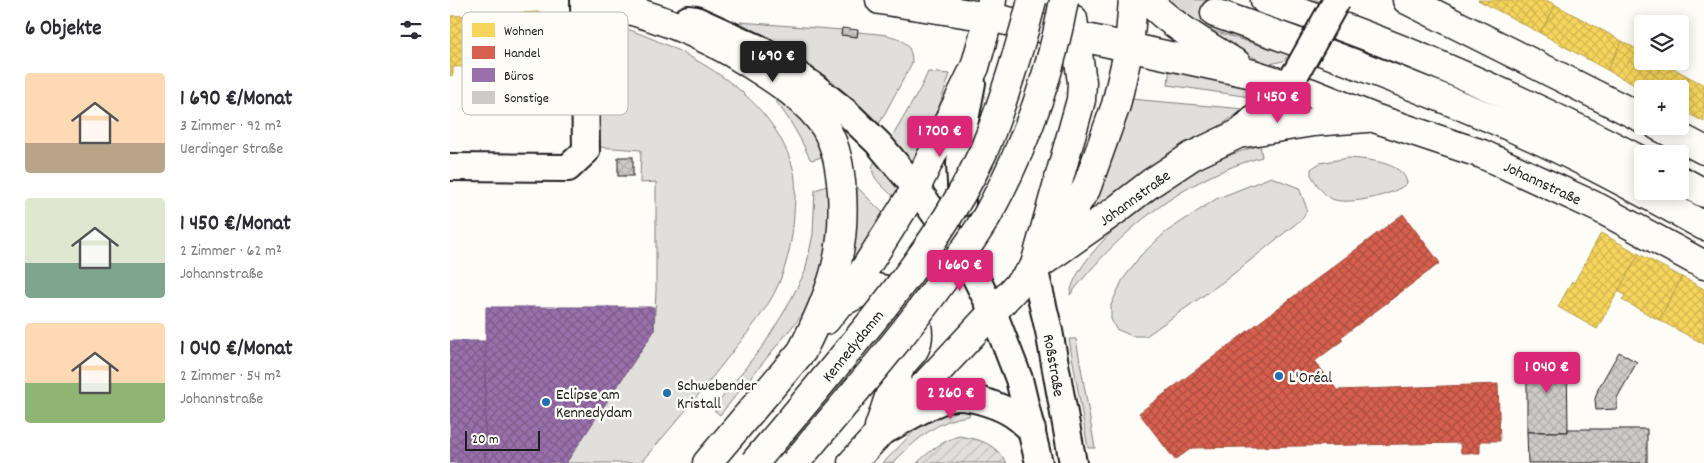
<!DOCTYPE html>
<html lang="de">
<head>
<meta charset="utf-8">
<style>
  body { margin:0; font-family:Dekko,sans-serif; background:#f2f2f3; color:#2b2b33; height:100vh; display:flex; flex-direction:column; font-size:19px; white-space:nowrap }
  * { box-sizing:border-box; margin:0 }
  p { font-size:16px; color:#7c7c81 }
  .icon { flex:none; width:28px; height:28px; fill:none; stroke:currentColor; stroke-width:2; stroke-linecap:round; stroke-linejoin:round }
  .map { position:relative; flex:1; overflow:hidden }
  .sheet { display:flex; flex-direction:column; background:#fff; width:450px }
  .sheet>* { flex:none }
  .controls { position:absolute; left:1184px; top:15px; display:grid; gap:10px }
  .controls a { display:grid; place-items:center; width:55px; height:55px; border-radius:5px; background:#fff; box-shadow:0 2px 12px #0003; font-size:25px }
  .scale { position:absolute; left:15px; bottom:12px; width:75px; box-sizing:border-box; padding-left:5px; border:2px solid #1c1c1c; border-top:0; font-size:14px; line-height:18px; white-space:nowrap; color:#1c1c1c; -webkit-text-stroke:4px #fdfcf7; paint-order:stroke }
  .price { position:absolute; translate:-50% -42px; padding:0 11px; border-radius:5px; background:#db2777; color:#fff; font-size:16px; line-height:32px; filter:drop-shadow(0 1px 2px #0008) }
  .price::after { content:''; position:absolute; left:50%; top:30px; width:15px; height:11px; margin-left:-8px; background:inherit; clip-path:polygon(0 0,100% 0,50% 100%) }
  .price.current { background:#222; color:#fff }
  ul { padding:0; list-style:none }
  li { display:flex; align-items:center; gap:15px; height:125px; padding:0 25px }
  li span { display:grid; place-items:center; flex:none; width:140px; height:100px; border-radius:5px; color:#555 }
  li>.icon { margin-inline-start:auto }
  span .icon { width:60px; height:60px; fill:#fffc; stroke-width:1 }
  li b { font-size:21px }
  h2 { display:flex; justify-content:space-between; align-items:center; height:60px; padding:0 25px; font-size:21px }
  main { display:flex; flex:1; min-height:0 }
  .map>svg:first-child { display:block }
</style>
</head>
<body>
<main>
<section class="sheet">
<h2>6 Objekte<svg class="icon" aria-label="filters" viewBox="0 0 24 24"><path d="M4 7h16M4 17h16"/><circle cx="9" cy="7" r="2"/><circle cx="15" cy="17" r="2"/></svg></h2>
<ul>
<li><span style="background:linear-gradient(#ffd9b3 70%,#b9a48a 0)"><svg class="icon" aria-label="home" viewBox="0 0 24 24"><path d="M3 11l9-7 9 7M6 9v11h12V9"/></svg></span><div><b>1 690 €/Monat</b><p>3 Zimmer · 92 m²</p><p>Uerdinger Straße</p></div></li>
<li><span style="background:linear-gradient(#dfe7d0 65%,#7fa58c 0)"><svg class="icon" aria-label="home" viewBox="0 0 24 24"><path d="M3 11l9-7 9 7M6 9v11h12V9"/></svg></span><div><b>1 450 €/Monat</b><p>2 Zimmer · 62 m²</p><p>Johannstraße</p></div></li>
<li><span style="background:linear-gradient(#ffd9b3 60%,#8fb573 0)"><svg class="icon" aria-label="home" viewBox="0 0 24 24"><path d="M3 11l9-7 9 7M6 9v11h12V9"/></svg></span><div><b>1 040 €/Monat</b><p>2 Zimmer · 54 m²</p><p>Johannstraße</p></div></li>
</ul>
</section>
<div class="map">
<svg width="1254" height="463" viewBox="0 0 1254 463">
  <defs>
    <pattern id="garden-furrows" width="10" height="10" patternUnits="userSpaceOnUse" patternTransform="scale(1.25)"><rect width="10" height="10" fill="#e0dfdb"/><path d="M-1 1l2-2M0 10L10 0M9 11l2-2" fill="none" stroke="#c0bfbb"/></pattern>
    <pattern id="homes-cross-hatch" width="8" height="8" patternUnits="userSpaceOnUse" patternTransform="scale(1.25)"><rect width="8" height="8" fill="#f6d55c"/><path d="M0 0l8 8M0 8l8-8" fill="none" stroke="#d2b64f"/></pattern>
    <pattern id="shops-cross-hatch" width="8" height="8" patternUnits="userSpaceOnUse" patternTransform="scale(1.25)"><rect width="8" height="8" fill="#d6604d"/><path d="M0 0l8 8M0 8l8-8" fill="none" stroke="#ad4e3f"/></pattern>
    <pattern id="offices-cross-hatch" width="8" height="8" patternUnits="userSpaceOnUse" patternTransform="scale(1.25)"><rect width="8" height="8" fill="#9970ab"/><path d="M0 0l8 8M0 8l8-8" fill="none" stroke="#7c5b8a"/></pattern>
    <pattern id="building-cross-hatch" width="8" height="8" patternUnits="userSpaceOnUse" patternTransform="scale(1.25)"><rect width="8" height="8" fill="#cccbc8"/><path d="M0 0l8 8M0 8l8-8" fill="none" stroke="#afaeab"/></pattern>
  </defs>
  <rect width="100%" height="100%" fill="#fdfcf7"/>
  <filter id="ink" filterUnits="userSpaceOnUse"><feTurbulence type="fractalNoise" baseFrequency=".02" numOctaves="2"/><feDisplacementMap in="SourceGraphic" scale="10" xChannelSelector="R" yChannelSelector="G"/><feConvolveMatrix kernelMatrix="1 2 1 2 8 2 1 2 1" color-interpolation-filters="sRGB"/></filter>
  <g filter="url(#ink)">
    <g fill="#e0dfdb" stroke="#7e7e7c">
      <polygon points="723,0 769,0 761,30 831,52 858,0 868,0 867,8 843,52 833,61 820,64 807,59 755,31 722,7"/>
      <path d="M290,22L392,30L391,35L407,37L408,32C431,35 463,32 462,63L428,126L362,69L337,51Z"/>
      <path d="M163,24C234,48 320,90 343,168C347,182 345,199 344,213C343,237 338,261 329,283C318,310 293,338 275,361C248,396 220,430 190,463H116L204,331L206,291V182L190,183L191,150L149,147L146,30L153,25Z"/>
      <polygon points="720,65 813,91 807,98 718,85"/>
      <polygon points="478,72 500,74 486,115 462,166 441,139 470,89"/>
      <path d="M314,87L361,126L375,156L362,160L360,159C347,130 334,110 314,87Z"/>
      <polygon points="680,99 794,109 643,215 639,213"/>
      <path d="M810,145L812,157C734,178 669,231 620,295C625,254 706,190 741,171C763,160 787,153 810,145Z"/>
      <path d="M898,158C915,159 954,162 957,183C946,195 897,206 882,199C873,195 866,183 861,175V169L870,163Z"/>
      <path d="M426,160L448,187L445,198C435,188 414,174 426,160Z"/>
      <polygon points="821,177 849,188 857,209 853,218 777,279 696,336 682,336 666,329 661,319 661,305 672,281 690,256 716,232 766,199"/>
      <polygon points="380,185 380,218 376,255 367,286 356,310 270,415 263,409 315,343 337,307 355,272 363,234 365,190"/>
      <polygon points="407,187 435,215 400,270 406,226"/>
      <polygon points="619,339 626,339 645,448 638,448"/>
      <path d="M521,408L519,416C487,419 464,442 443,463H433L473,422L486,413Z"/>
    </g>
    <path fill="url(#garden-furrows)" stroke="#7e7e7c" d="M509,436C532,440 544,443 557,463H467C480,451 492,441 509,436Z"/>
    <g fill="url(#homes-cross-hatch)" stroke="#b59e49">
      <polygon points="1028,0 1096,0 1106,5 1090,33"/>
      <polygon points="1106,5 1172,41 1157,70 1090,33"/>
      <polygon points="90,12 94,86 56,88 55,54 50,54 50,60 28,61 26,15"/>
      <polygon points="26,15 28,66 3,67 3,75 0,76 0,16"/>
      <polygon points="1172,41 1192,52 1192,61 1210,61 1239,77 1230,93 1230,89 1192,89 1157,70"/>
      <polygon points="1239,77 1254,85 1254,122 1230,109 1230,93"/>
      <polygon points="1151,233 1189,254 1147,329 1108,307 1122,281 1124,283"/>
      <polygon points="1189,254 1232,277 1209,320 1172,300 1175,295 1168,291"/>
      <polygon points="1232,277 1254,289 1254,344 1209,320"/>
    </g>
    <polygon fill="url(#shops-cross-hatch)" stroke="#9e4c3e" points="953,214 990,263 891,337 893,340 865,361 887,390 1048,384 1050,441 1030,441 1030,453 1011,453 1010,443 742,448 725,460 689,413"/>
    <g fill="url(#offices-cross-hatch)" stroke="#745780">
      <polygon points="36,307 204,307 204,331 116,463 35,463"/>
      <rect x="0" y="341" width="35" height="122"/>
    </g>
    <g fill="url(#building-cross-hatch)" stroke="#1c1c1c">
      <polygon points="392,28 408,30 407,37 391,35"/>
      <rect x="168" y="157" width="15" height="19"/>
      <polygon points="1169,352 1187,362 1167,398 1167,409 1146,410 1145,399 1148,389"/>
      <polygon points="1077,356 1117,356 1118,432 1077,432"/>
      <polygon points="1118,429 1197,429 1197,463 1078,463 1077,432 1118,432"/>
    </g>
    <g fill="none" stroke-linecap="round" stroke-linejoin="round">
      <polyline stroke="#dbdad6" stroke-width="28" stroke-dasharray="28 14" stroke-linecap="butt" points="716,0 765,13"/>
      <g stroke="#1c1c1c" stroke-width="30">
        <g id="minor">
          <polyline points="238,19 246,20 308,48 365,87 397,113 428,143 466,188 514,254 543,312 569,379 589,463"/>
          <polyline points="788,134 819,104 846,73"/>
          <polyline points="0,167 118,168 136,151 134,0"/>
          <polyline points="512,203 510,163 514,125 522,83"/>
          <polyline points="584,268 599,331 623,463"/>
          <path d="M438,429C454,420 491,396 509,397C524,397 551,406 564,415C570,419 576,425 582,430"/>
        </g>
      </g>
      <g stroke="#1c1c1c" stroke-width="31">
        <g id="major">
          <path d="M136,0C194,11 251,32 300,64C327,81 357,100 375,127C387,147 390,169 392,192C396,256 380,295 352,351"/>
          <polyline points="430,0 539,17 636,38 803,74 859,92 924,118 1032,154 1149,208 1254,265"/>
          <path d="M697,0C723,26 756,45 787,64"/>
          <path d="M815,0C945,42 1071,98 1192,161"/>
          <polyline points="957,0 1192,118"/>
          <path d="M765,13C857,45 948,79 1038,117C1112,148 1184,187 1254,226"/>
          <polyline points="1208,126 1254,150"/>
          <polyline points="1230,180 1254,193"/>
          <polyline points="600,244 636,189 666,105 679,48 683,0"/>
          <polyline points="584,268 666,210 701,183 742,156 788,134 863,122 917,118"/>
          <path d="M392,302L421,287C431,289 442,290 451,296C465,306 473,334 464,350C460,356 453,361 450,368C441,387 436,408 429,427"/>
          <polyline points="376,320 409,278 466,188 525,67 539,17 542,0"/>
          <polyline points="425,438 584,268 631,100 632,82 623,19"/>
        </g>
      </g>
      <g stroke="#1c1c1c" stroke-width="31">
        <g id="highway">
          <polyline points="257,463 352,351"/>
          <polyline points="402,463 425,438"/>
        </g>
      </g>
      <use href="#minor" stroke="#fdfcf7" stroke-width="26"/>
      <use href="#major" stroke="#fdfcf7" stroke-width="28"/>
      <use href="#highway" stroke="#fdfcf7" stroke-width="28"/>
      <g stroke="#1c1c1c" stroke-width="30" stroke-linecap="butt">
        <polyline id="minor-bridge" points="846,73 887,0"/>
      </g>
      <g stroke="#1c1c1c" stroke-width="31" stroke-linecap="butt">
        <g id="highway-bridge">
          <path d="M304,463C344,416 384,368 423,320C465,267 505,213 533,152C544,127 552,102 560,77C568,51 576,26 582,0"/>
          <path d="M345,463C395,403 447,344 493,280C508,259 525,237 538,214C574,148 601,74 614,0"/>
        </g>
      </g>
      <use href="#minor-bridge" stroke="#fdfcf7" stroke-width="26"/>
      <use href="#highway-bridge" stroke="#fdfcf7" stroke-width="28"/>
    </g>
  </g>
  <g fill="#1f6fb2" stroke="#fdfcf7" stroke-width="2">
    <circle cx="829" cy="376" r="5"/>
    <circle cx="217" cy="393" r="5"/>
    <circle cx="96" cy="402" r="5"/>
  </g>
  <g text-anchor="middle" stroke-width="5" stroke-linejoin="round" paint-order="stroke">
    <g font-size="16" fill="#1c1c1c" stroke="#fdfcf7">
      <text transform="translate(1093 182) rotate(25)" y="6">Johannstraße</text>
      <text transform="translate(684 197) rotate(-36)" y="6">Johannstraße</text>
      <text transform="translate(402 345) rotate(-51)" y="6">Kennedydamm</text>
      <text transform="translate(605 365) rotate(80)" y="6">Roßstraße</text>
    </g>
    <g font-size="16" fill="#1c1c1c" stroke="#fdfcf7" text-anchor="start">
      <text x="839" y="382">L'Oréal</text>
      <text x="227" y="390">Schwebender<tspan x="227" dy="18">Kristall</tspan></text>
      <text x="106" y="399">Eclipse am<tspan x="106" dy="18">Kennedydam</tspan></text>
    </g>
  </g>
  <rect x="12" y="12" width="166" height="103" rx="8" fill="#fdfcf7" stroke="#bab9b5" stroke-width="1"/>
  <rect x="22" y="23" width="23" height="14" fill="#f6d55c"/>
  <rect x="22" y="46" width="23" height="13" fill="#d6604d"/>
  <rect x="22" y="68" width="23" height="14" fill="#9970ab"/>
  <rect x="22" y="91" width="23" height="13" fill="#cccbc8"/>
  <g font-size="14" fill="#1c1c1c">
    <text x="54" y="35">Wohnen</text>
    <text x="54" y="57">Handel</text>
    <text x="54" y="80">Büros</text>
    <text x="54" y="102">Sonstige</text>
  </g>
</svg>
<div class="controls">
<a><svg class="icon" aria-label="layers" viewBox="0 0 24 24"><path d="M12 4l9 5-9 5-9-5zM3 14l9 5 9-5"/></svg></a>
<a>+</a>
<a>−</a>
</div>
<div class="scale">20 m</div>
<b class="price current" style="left:323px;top:83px">1 690 €</b>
<b class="price" style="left:828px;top:124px">1 450 €</b>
<b class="price" style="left:490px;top:158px">1 700 €</b>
<b class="price" style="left:510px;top:292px">1 660 €</b>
<b class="price" style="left:1097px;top:394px">1 040 €</b>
<b class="price" style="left:501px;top:420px">2 260 €</b>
</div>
</main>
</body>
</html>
